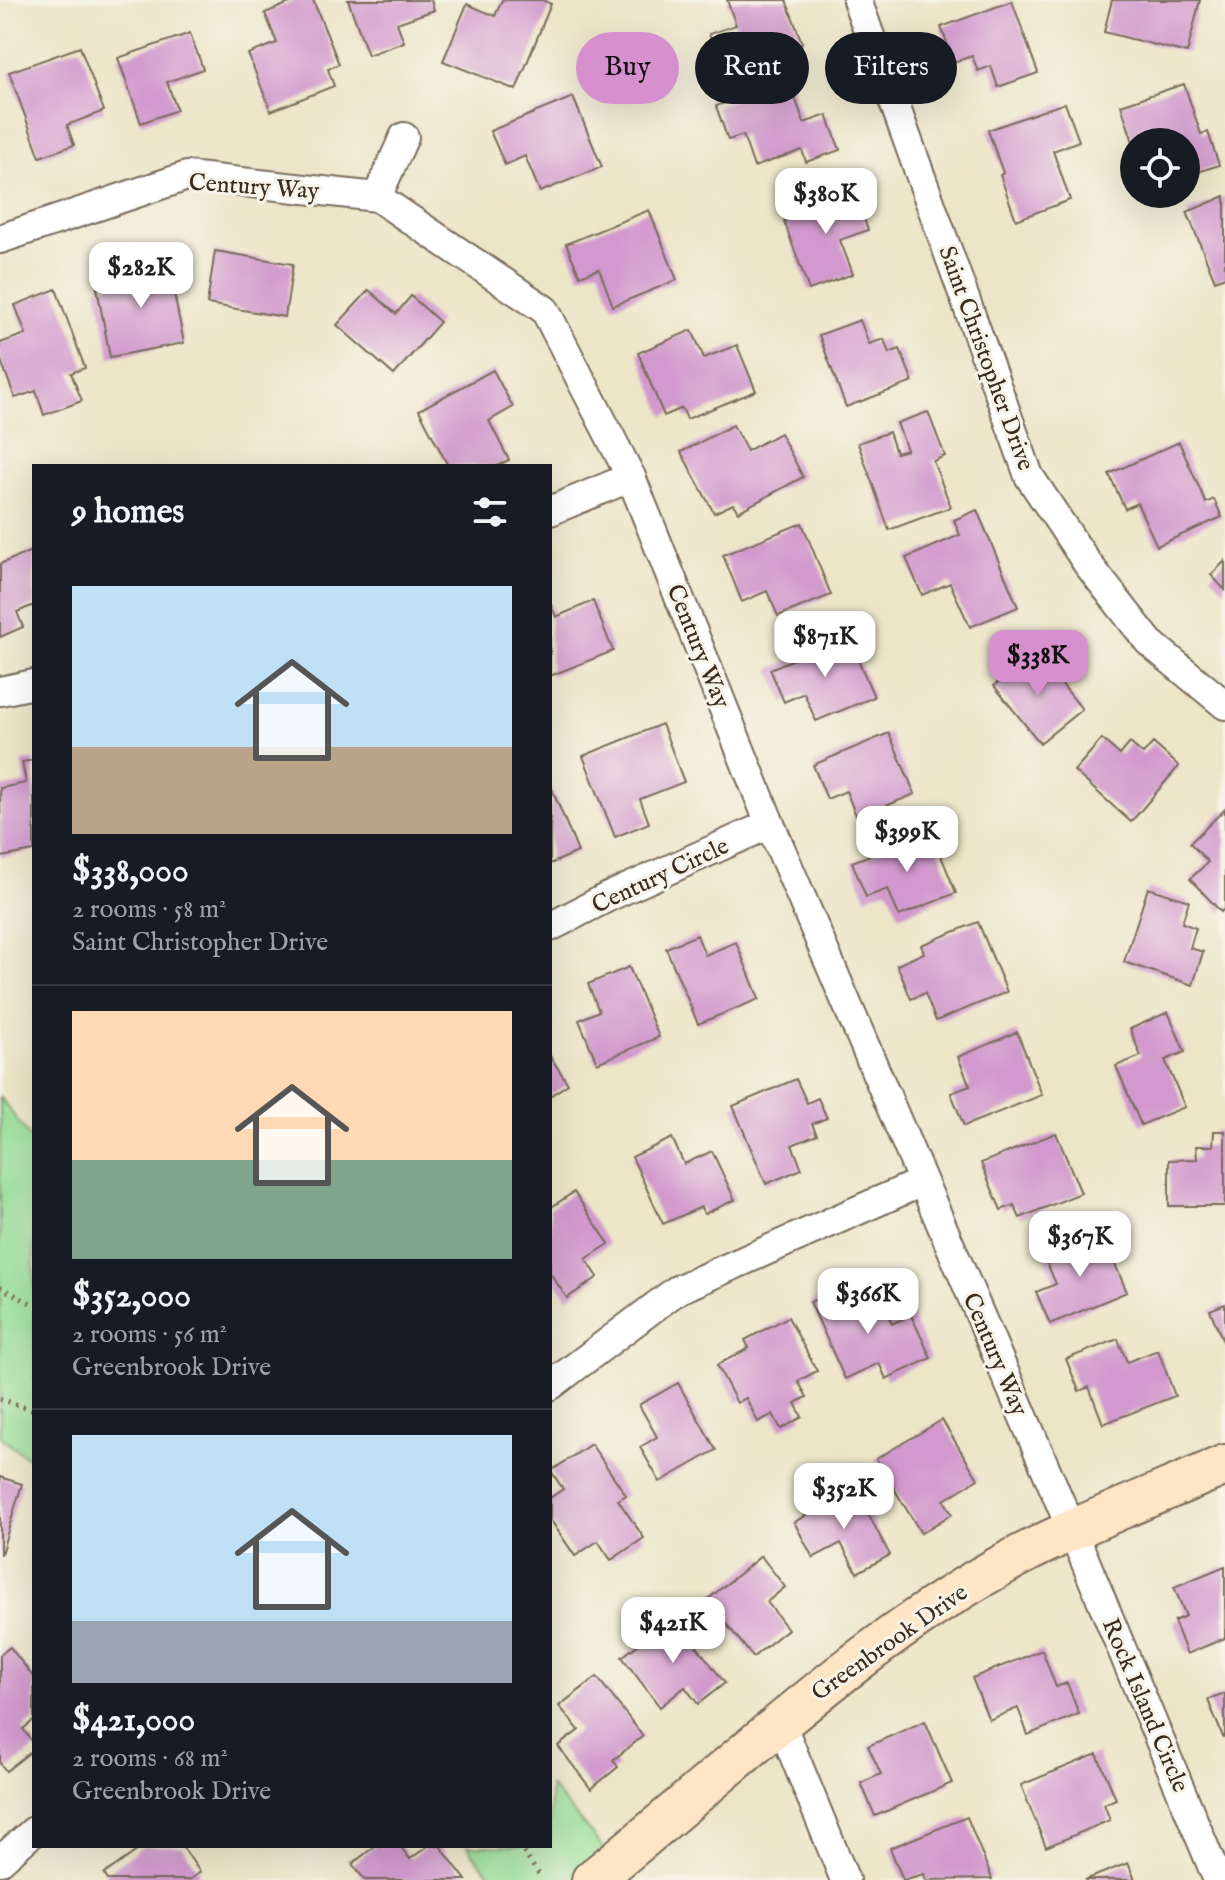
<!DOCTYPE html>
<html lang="en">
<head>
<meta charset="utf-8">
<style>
  body { margin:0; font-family:"IM FELL English",serif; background:#20242c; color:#f1f3f6; height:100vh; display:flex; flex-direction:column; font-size:30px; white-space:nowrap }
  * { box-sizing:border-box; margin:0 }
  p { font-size:26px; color:#9ea1a6 }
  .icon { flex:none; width:44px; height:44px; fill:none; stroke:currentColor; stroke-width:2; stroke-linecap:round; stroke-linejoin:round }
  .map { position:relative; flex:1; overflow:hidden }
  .details { position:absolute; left:32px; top:464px; width:520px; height:1384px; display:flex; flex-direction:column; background:#171b24; border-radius:0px; box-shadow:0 8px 32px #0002 }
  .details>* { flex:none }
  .banner { position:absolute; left:576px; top:32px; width:528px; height:72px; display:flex; gap:16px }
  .fabs { position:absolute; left:1120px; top:128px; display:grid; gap:16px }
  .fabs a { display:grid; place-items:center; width:80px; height:80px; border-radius:50%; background:#171b24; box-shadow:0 8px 32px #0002; font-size:40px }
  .price { position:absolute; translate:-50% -68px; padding:0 18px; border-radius:16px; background:#fff; color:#222; font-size:26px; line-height:52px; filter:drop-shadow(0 2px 4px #0008) }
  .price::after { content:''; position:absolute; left:50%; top:48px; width:24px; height:18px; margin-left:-12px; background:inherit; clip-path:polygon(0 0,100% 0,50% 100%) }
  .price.selected { background:#d690ce; color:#111 }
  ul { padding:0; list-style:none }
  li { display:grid; align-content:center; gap:16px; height:424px; padding:0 40px }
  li+li { border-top:2px solid #363941 }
  li span { display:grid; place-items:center; height:248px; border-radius:0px; color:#555 }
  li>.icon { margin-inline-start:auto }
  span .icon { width:144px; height:144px; fill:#fffc; stroke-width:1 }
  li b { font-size:34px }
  h2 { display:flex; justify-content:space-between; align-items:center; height:96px; padding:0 40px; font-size:34px }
  .pill { padding:0 28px; border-radius:36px; background:#171b24; box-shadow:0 8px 32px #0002; font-size:28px; line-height:72px }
  .pill.selected { background:#d690ce; color:#111 }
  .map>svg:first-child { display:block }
</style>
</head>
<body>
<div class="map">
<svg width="1225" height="1880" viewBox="0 0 1225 1880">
  <rect width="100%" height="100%" fill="#f7f3e8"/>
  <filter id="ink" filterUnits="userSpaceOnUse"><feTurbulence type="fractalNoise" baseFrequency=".0125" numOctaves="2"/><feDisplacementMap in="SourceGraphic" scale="16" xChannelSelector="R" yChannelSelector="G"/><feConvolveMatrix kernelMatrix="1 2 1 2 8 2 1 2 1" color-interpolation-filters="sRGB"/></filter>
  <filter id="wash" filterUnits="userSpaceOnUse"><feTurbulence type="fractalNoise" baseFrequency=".006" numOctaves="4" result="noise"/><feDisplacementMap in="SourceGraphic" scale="32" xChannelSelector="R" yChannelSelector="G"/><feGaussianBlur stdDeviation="1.8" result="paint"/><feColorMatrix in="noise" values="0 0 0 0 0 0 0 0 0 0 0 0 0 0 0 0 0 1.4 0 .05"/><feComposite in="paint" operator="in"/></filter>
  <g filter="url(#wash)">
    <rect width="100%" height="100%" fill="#ede5c8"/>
    <g fill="#98df99" stroke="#6a845c" stroke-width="2">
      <polygon points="0,1097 34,1143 34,1463 0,1437"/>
      <polygon points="550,1786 631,1880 494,1880 467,1846 550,1846"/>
    </g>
    <g id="blocks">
      <g fill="#d199cd">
        <polygon points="297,0 313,0 339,64 328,69 334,86 271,111 248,54 277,43 265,13"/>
        <polygon points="348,0 431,0 434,10 397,23 404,42 368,55"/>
        <polygon points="502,0 543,0 551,4 516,90 443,61 467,4 495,16"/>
        <polygon points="727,0 786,0 802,43 723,72 709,34 736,25"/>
        <polygon points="1112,0 1200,0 1187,53 1104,32"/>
        <polygon points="1012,1 1038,73 998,87 991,66 978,71 972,56 954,62 941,27"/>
        <polygon points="190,33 203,69 167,82 177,110 141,123 118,58"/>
        <polygon points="80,47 104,111 67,125 74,145 40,157 9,72"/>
        <polygon points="789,80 804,123 827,115 840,150 806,162 802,150 754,167 743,135 728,140 716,106"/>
        <polygon points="1184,84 1201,134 1208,132 1219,165 1186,176 1186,142 1133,142 1121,105"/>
        <polygon points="573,97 602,167 540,192 525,156 505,165 490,131"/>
        <polygon points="1065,103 1079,141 1053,151 1070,200 1016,220 1000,175 1003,173 988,130"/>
        <polygon points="852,186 868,230 840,240 853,274 809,290 784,221 803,214 800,205"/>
        <polygon points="1225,196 1225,277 1215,281 1187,212"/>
        <polygon points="649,210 677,280 613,306 599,269 580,276 566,244"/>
        <polygon points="215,251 293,264 285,317 207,304"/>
        <polygon points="166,254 184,343 110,357 97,288 135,280 131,261"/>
        <polygon points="56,289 85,368 71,373 82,401 44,415 36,391 15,398 0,358 0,343 26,334 15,305"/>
        <polygon points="369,290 396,314 411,296 440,322 394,375 337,325"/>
        <polygon points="860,320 869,344 884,339 889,353 900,349 913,382 846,407 819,335"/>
        <polygon points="692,330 704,358 737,345 756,391 687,419 682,408 664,416 638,353"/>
        <polygon points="493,370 513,407 489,421 509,460 497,466 448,466 419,410"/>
        <polygon points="928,412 945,456 933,461 951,507 889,530 858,443 889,432 896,453 907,450 897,423"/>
        <polygon points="733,425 747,451 780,433 803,477 738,512 733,504 714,513 681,452"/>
        <polygon points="1179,442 1206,503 1214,499 1222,517 1157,546 1137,503 1125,509 1109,474"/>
        <polygon points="977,510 1018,607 970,627 950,583 922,595 906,558 960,535 954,520"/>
        <polygon points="802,523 831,595 778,616 767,591 742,602 723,555"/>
        <polygon points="34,550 34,605 17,612 23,627 0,637 0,564"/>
        <polygon points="1225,561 1225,590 1211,575"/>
        <polygon points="593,601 613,651 550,676 550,602 556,617"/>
        <polygon points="848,636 874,697 816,721 804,693 784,702 770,669"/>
        <polygon points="1036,652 1082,709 1040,743 994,686"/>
        <polygon points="662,724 684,782 640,799 649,823 615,837 583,756"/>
        <polygon points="889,733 915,794 857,818 846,791 827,799 813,765"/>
        <polygon points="1102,739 1120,755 1130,743 1143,754 1153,743 1179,766 1131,822 1074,771"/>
        <polygon points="34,760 34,851 1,857 0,788 26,783 22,762"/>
        <polygon points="550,784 578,852 550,864"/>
        <polygon points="1225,809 1225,908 1221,912 1190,879 1208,862 1190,843"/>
        <polygon points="931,831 956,893 899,916 888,889 866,897 852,862"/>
        <polygon points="1148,888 1189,901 1182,923 1196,928 1190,948 1203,952 1193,985 1124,962"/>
        <polygon points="978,922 1007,992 936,1021 925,993 911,999 897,965 924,953 921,945"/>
        <polygon points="697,935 705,955 736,942 759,999 698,1024 666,948"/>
        <polygon points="629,967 659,1037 597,1063 579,1020 599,1011 588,984"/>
        <polygon points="1168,1012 1185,1052 1165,1060 1185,1107 1141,1125 1116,1066 1141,1056 1130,1029"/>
        <polygon points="1017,1032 1042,1095 964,1126 951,1093 970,1086 958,1057"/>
        <polygon points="550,1056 568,1084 550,1096"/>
        <polygon points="796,1079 807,1103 818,1098 827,1118 812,1124 817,1135 792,1145 802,1169 766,1184 733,1106"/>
        <polygon points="1214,1131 1225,1131 1225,1206 1169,1206 1169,1160 1197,1159 1196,1146 1213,1146"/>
        <polygon points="1056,1133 1081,1193 1020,1218 1014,1205 1001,1210 981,1163"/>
        <polygon points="672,1138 684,1164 712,1151 735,1200 704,1214 701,1207 663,1224 632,1157"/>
        <polygon points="574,1192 609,1244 586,1259 598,1277 567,1298 550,1273 550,1208"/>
        <polygon points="1101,1232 1127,1292 1050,1324 1036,1292 1056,1284 1044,1256"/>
        <polygon points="841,1288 850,1307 879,1294 892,1324 911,1315 931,1358 886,1379 879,1363 845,1379 810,1302"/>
        <polygon points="1225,1304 1225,1346 1210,1310"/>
        <polygon points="788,1317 817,1371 798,1381 807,1397 795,1403 802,1417 781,1429 773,1414 758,1422 746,1398 737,1403 717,1365 749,1348 745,1340"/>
        <polygon points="1118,1339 1127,1362 1158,1350 1175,1396 1103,1424 1089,1387 1079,1391 1066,1359"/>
        <polygon points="678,1383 716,1450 660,1482 640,1447 657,1437 639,1405"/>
        <polygon points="942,1420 978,1479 944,1500 952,1514 921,1533 876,1459"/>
        <polygon points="591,1444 626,1495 618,1500 644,1538 611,1560 598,1541 575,1556 550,1519 550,1498 563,1489 551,1471"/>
        <polygon points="0,1477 22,1484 1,1554 0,1554"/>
        <polygon points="855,1489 890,1555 857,1573 841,1543 813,1558 794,1522"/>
        <polygon points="761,1556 785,1587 767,1602 788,1629 753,1657 707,1600"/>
        <polygon points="1225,1566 1225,1638 1187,1654 1174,1621 1186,1616 1174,1587"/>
        <polygon points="674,1617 725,1683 698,1704 685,1687 660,1707 622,1657"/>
        <polygon points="10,1647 34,1678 34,1720 23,1729 34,1744 34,1749 6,1771 0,1763 0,1655"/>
        <polygon points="1042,1650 1056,1687 1067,1683 1079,1714 1028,1735 1018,1708 989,1720 972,1678"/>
        <polygon points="597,1677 643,1736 613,1760 618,1767 591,1789 558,1746 579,1730 559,1706"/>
        <polygon points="1225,1694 1225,1736 1223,1737 1208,1700"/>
        <polygon points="925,1721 952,1783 875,1816 861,1783 881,1774 868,1746"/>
        <polygon points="1097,1754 1116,1799 1104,1804 1110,1820 1046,1847 1021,1785"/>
        <polygon points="967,1817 992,1879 926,1880 924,1874 903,1880 890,1848"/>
        <polygon points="144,1846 182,1846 200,1872 189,1880 108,1880 104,1874"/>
        <polygon points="375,1846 400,1846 410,1859 428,1846 440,1846 466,1880 365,1880 352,1864"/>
        <polygon points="1128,1863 1135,1880 1085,1880"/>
      </g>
    </g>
  </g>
  <g filter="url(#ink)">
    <use href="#blocks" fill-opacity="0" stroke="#796b5a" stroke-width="2"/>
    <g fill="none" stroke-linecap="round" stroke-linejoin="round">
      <g stroke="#796b5a" stroke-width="32">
        <g id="street">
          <polyline points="857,0 1029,476 1087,563 1149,642 1225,705"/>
          <polyline points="377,197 404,137"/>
          <polyline points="0,239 187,176 377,197 545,310 631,477 770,824 1086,1563 1218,1880"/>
          <polyline points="550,511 631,477"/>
          <polyline points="0,691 34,684"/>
          <polyline points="550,927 608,897 770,824"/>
          <polyline points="550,1386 677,1290 922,1182"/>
          <polyline points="780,1721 845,1880"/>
          <polyline points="0,1861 34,1831"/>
        </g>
      </g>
      <g stroke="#796b5a" stroke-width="44">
        <path id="secondary" d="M592,1880C722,1777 840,1660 983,1576C1059,1531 1144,1500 1225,1465"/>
      </g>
      <g stroke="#796b5a" stroke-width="5" stroke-dasharray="2 6" stroke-linecap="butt">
        <polyline points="0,1287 34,1305"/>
        <polyline points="0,1399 34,1410"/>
        <polyline points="519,1846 540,1876"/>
      </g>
      <use href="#street" stroke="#fff" stroke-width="28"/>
      <use href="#secondary" stroke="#fde5c5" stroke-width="40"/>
    </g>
  </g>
  <g text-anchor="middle" stroke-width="6" stroke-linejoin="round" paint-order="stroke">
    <g font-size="24" fill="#3b2a1e" stroke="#f7f3e8">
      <text transform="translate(254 186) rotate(4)" y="8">Century Way</text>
      <text transform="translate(987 358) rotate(70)" y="8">Saint Christopher Drive</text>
      <text transform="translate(699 646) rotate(68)" y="8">Century Way</text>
      <text transform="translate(660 875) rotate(-25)" y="8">Century Circle</text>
      <text transform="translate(996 1354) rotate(67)" y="8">Century Way</text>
      <text transform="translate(889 1642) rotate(-35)" y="8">Greenbrook Drive</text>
      <text transform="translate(1146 1705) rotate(67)" y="8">Rock Island Circle</text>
    </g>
  </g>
</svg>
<div class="fabs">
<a><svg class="icon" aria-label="locate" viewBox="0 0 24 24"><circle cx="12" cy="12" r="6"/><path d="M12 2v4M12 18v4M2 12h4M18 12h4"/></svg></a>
</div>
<b class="price" style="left:826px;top:236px">$380K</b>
<b class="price" style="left:141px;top:310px">$282K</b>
<b class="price" style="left:825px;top:679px">$871K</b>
<b class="price selected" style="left:1038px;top:698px">$338K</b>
<b class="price" style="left:907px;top:874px">$399K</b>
<b class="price" style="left:1080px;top:1279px">$367K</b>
<b class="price" style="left:868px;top:1336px">$366K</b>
<b class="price" style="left:844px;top:1531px">$352K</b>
<b class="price" style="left:673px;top:1665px">$421K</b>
<div class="banner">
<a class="pill selected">Buy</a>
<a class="pill">Rent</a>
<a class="pill">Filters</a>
</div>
<section class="details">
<h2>9 homes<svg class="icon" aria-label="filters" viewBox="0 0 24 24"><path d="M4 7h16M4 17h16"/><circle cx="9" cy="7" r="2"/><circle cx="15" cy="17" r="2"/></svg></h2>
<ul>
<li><span style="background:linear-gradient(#bfe0f5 65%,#b9a48a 0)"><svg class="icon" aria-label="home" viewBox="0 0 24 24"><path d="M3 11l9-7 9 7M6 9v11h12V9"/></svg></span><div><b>$338,000</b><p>2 rooms · 58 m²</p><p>Saint Christopher Drive</p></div></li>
<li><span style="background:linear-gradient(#ffd9b3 60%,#7fa58c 0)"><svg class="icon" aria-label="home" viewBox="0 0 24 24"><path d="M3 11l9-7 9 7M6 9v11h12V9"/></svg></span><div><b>$352,000</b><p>2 rooms · 56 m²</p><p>Greenbrook Drive</p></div></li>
<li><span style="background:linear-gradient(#bfe0f5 75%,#9aa5b1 0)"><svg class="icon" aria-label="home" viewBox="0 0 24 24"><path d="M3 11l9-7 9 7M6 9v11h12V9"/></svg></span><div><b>$421,000</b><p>2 rooms · 68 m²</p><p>Greenbrook Drive</p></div></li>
</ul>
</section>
</div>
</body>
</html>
